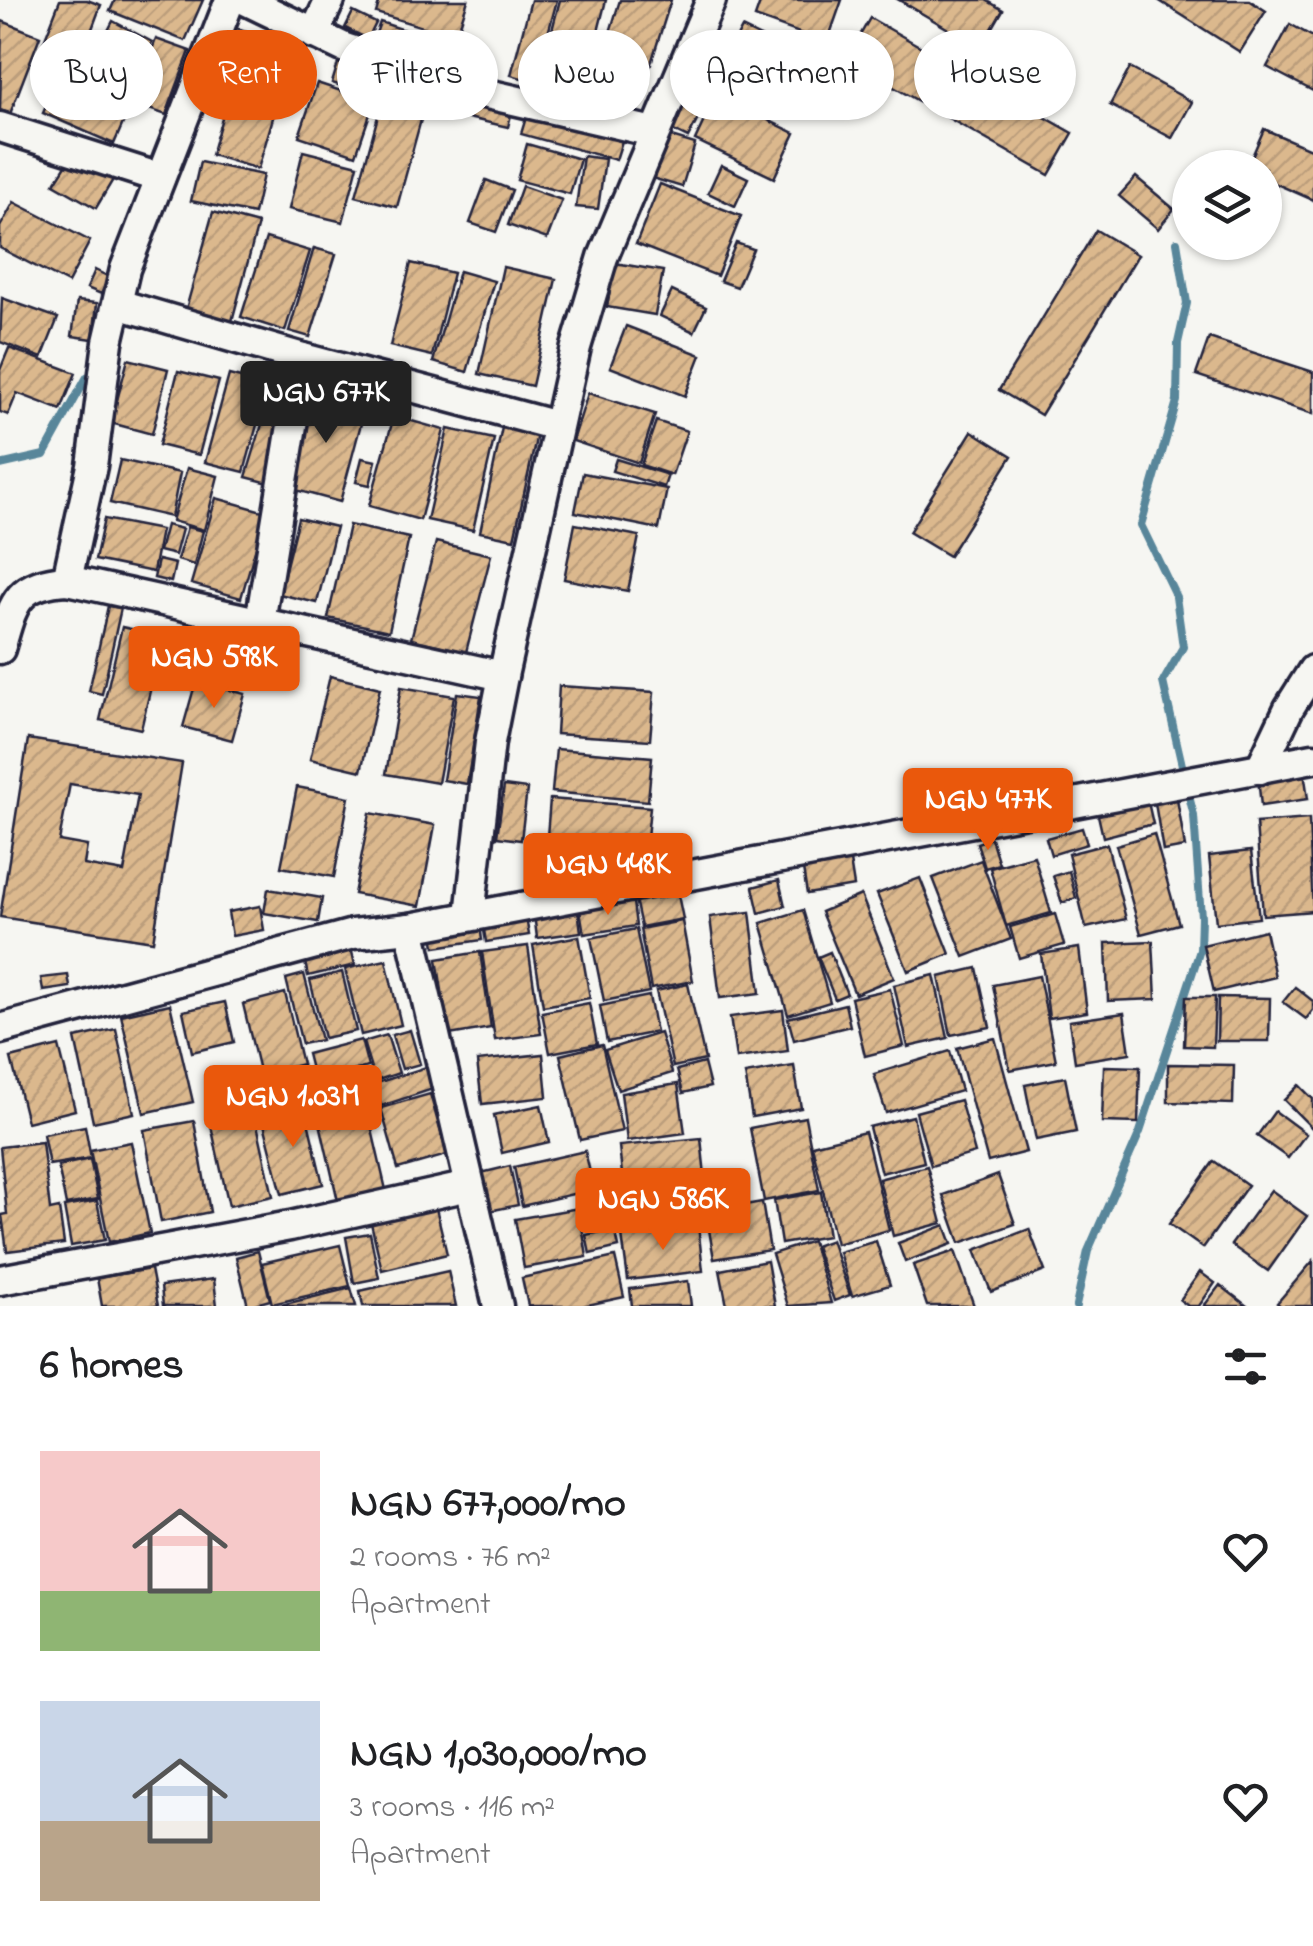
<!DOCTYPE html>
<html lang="en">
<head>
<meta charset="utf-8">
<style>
  body { margin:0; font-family:"Indie Flower",sans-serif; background:#f6f6f6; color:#202124; height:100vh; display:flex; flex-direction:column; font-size:38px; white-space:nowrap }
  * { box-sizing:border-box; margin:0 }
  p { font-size:32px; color:#757577 }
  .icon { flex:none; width:55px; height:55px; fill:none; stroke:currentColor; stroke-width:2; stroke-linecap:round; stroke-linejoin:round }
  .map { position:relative; height:1306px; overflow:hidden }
  .drawer { display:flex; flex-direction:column; background:#fff; flex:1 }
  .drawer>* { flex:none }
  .banner { position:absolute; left:30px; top:30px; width:1255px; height:90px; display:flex; gap:20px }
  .buttons { position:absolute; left:1172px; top:150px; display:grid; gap:20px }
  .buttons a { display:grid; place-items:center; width:110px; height:110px; border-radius:50%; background:#fff; box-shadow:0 2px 8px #0004; font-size:50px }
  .price { position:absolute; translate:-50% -85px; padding:0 22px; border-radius:10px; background:#ea580c; color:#fff; font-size:32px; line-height:65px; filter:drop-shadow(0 2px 5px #0008) }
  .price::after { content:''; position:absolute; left:50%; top:60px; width:30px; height:22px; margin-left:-15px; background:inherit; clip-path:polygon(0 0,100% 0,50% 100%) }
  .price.active { background:#222; color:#fff }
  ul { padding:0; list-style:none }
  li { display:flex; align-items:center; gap:30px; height:250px; padding:0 40px }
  li span { display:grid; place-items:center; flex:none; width:280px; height:200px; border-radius:0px; color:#555 }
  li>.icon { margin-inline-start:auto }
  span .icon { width:120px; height:120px; fill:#fffc; stroke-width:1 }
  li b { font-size:42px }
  h2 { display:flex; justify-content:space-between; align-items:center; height:120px; padding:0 40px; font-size:42px }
  .tag { padding:0 35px; border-radius:45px; background:#fff; box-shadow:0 2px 8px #0004; font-size:35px; line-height:90px }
  .tag.active { background:#ea580c; color:#fff }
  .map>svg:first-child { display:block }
</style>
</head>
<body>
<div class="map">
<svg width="1313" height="1306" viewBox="0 0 1313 1306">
  <defs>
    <pattern id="building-hatch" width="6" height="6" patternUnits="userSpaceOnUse" patternTransform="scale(2.5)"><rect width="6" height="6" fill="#dbb88d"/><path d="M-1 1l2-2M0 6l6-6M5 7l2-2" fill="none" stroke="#bc9e7b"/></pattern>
  </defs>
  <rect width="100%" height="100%" fill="#f6f6f2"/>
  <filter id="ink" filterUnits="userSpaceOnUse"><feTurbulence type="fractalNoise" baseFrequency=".01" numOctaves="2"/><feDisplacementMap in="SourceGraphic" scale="20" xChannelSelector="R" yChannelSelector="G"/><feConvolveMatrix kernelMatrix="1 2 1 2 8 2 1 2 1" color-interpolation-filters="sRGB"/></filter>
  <g filter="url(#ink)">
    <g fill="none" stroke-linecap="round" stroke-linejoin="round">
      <g stroke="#58869a" stroke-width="8">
        <polyline points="1177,242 1187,303 1178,343 1177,401 1141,525 1176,597 1183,647 1163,682 1184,774"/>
        <polyline points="0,465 44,455 87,377"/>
        <polyline points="1076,1306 1088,1251 1140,1132 1200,950 1201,917 1194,816 1187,788"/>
      </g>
    </g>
    <g fill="url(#building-hatch)" stroke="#22223b" stroke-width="2.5" fill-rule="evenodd">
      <polygon points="60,0 87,0 101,5 80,61 42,46"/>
      <polygon points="115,0 203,0 185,41 110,11"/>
      <polygon points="380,0 468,0 456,37 376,13"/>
      <polygon points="531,0 557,0 535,82 511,75"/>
      <polygon points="560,0 606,0 585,83 541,72"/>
      <polygon points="620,0 671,0 641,95 595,81"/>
      <polygon points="761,0 842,0 827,43 755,17"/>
      <polygon points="899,0 986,0 1003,10 981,48"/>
      <polygon points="1158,0 1249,0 1266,11 1240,52"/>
      <polygon points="353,12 376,23 368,39 345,28"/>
      <polygon points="870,18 1073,133 1049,175 846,60"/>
      <polygon points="2,21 40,36 10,114 0,110"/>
      <polygon points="113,21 152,42 124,96 85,76"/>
      <polygon points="380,22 432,39 426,56 374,39"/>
      <polygon points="1290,24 1313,37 1313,91 1267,67"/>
      <polygon points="236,28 306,48 298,77 228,57"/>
      <polygon points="742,28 822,67 799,112 719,72"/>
      <polygon points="156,39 190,51 166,115 132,103"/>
      <polygon points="704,48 721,55 714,73 696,67"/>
      <polygon points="339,60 386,75 379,98 332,83"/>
      <polygon points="237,67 284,80 258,169 211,155"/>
      <polygon points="1130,68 1192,102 1172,138 1110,105"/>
      <polygon points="59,76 130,107 114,144 43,113"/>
      <polygon points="317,83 374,102 356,155 299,136"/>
      <polygon points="455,93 513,107 508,127 450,114"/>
      <polygon points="716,95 795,133 774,178 695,140"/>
      <polygon points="675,101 701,113 688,138 663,126"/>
      <polygon points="381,105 422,116 397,207 356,196"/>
      <polygon points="528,111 623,138 616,160 521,134"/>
      <polygon points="1264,129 1313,150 1313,200 1265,179 1265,168 1247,168"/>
      <polygon points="658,133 695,144 682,187 645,176"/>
      <polygon points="527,144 580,159 570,194 517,180"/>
      <polygon points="303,151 358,165 343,222 289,209"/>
      <polygon points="73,154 114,178 96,208 54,184"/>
      <polygon points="583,156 605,159 598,209 576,207"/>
      <polygon points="200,162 263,175 254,214 191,201"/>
      <polygon points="721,165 748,178 735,206 708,193"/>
      <polygon points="1136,177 1174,209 1158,229 1119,196"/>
      <polygon points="486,180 512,190 496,232 470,223"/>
      <polygon points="660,184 741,216 717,276 636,244"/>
      <polygon points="522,186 562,200 547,239 508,225"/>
      <polygon points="14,202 90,241 68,283 0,248 0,227"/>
      <polygon points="213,212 258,224 232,321 186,309"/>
      <polygon points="1096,230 1138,255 1041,415 999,390"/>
      <polygon points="266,238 310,251 285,331 241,317"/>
      <polygon points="736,243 753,249 737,287 720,281"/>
      <polygon points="314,248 336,254 310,337 289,331"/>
      <polygon points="411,263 453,273 432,356 390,346"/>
      <polygon points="615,263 663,271 655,315 607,307"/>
      <polygon points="503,267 556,279 532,386 479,374"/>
      <polygon points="95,270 109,277 101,294 87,288"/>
      <polygon points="459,271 494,281 467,372 433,362"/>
      <polygon points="672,291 706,307 694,332 660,316"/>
      <polygon points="2,298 58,318 42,358 0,342"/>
      <polygon points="77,301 97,303 93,339 72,336"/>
      <polygon points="626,326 701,355 685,396 610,367"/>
      <polygon points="1209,338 1313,372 1313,414 1196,375"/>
      <polygon points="9,348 76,373 61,410 17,393 8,415 0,412 0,370"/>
      <polygon points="128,359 168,369 152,434 111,423"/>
      <polygon points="178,371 219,381 199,455 159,445"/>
      <polygon points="229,375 268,385 244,472 205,462"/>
      <polygon points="311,391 366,405 340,502 285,487"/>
      <polygon points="588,393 655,414 639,463 573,441"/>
      <polygon points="394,416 444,430 420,520 369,506"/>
      <polygon points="504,418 539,425 514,539 480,532"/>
      <polygon points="263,421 286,427 269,483 246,477"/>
      <polygon points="656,421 687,431 672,475 641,465"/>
      <polygon points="448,429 494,439 473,530 427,520"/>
      <polygon points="972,431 1012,456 949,556 909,532"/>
      <polygon points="362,458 376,461 370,485 356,482"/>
      <polygon points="616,459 668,475 664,487 612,471"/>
      <polygon points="120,460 180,473 171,517 110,503"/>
      <polygon points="187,468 218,476 204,530 172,521"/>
      <polygon points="583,473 667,489 659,529 575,512"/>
      <polygon points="216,498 266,512 241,598 191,584"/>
      <polygon points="298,518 336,527 317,603 279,594"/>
      <polygon points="104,519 161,530 153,572 95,560"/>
      <polygon points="575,524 639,536 628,591 564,579"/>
      <polygon points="166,525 182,529 175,555 159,551"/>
      <polygon points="349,525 409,538 389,631 328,618"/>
      <polygon points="187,527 203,531 194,565 177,560"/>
      <polygon points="436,542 491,555 466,652 411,639"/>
      <polygon points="158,560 175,564 171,582 154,578"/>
      <polygon points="108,606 121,608 102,694 89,691"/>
      <polygon points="122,627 163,636 141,729 100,720"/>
      <polygon points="330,676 380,688 361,771 310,759"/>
      <polygon points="196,681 245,694 232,740 183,727"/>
      <polygon points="559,686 654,692 650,740 556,734"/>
      <polygon points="401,687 454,696 438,783 386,774"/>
      <polygon points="457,693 481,696 467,784 443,780"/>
      <path d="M28,739L182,763L153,941L0,917ZM70,784L138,795L124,872L84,865L87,846L59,841Z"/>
      <polygon points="556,749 652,757 648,801 552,792"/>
      <polygon points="1304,771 1308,799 1261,806 1258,778"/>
      <polygon points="504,786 527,789 521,840 497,837"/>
      <polygon points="297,787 349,797 334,877 281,867"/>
      <polygon points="550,799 650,807 644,869 545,861"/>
      <polygon points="1177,799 1185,847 1163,851 1155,803"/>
      <polygon points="1148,802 1153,824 1103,837 1098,815"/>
      <polygon points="370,813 435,825 420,906 354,894"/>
      <polygon points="1309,819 1313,911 1263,915 1256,823"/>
      <polygon points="1082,828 1087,844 1051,855 1046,838"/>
      <polygon points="1154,834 1179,924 1141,934 1116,845"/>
      <polygon points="991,838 999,864 985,868 977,843"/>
      <polygon points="1107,844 1126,919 1086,928 1068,854"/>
      <polygon points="1251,851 1259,918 1216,923 1209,856"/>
      <polygon points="1034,856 1051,913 1006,926 990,868"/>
      <polygon points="981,860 1011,939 964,957 933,878"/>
      <polygon points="850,861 854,886 807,894 803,869"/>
      <polygon points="1069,871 1076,898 1062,903 1053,876"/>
      <polygon points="920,878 950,954 908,971 877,894"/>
      <polygon points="779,880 785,906 759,913 753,887"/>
      <polygon points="268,889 322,898 318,922 264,913"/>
      <polygon points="677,890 683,919 641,927 635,899"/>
      <polygon points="861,895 894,978 855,994 821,912"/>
      <polygon points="633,902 636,926 584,934 580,910"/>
      <polygon points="260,906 264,930 232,936 228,912"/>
      <polygon points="578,909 581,932 537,938 534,914"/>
      <polygon points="803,910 830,1002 788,1015 761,923"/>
      <polygon points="525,911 529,935 486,942 482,918"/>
      <polygon points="750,912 760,993 720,998 710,917"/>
      <polygon points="1055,914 1064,945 1019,958 1010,927"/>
      <polygon points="479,919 482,940 435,947 432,926"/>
      <polygon points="682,921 693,981 651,989 640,929"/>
      <polygon points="636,929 649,992 604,1001 591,938"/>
      <polygon points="1265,930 1275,977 1214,992 1203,945"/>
      <polygon points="579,936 590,998 543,1006 533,945"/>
      <polygon points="1153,941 1156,999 1108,1001 1106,943"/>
      <polygon points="350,943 355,965 308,976 303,953"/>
      <polygon points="528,946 541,1034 495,1040 482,952"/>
      <polygon points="1079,948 1087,1012 1049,1018 1041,954"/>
      <polygon points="480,952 491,1028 449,1035 437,959"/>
      <polygon points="830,952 847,994 835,999 818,957"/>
      <polygon points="386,960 401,1025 361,1035 345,969"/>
      <polygon points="977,968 990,1027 951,1035 939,977"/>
      <polygon points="342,972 356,1031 324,1038 310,980"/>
      <polygon points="304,974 321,1040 302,1044 286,979"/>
      <polygon points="68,975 70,987 43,991 41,978"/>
      <polygon points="934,975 948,1038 908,1047 894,985"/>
      <polygon points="1039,976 1056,1061 1010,1070 993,985"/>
      <polygon points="688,984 705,1060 673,1067 656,991"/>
      <polygon points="1295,987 1313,1001 1313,1010 1306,1019 1283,1002"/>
      <polygon points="890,989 904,1046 865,1056 851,998"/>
      <polygon points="285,993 302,1064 260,1075 243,1004"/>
      <polygon points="649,996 656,1032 607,1042 600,1006"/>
      <polygon points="1186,997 1215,997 1213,1047 1184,1046"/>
      <polygon points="1218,997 1270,998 1269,1041 1217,1041"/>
      <polygon points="225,1002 234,1042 192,1052 183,1011"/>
      <polygon points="589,1003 597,1044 550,1053 542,1012"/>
      <polygon points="170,1004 193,1102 144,1113 121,1015"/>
      <polygon points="845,1004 850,1026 794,1040 788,1018"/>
      <polygon points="783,1010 788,1051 736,1058 730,1017"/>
      <polygon points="1124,1013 1130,1053 1075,1062 1069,1021"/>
      <polygon points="116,1029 134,1113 93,1122 75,1038"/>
      <polygon points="410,1030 420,1064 402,1069 392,1035"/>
      <polygon points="660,1033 672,1073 618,1090 605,1050"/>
      <polygon points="387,1035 399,1073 375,1081 363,1042"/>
      <polygon points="995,1038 1026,1152 988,1162 957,1048"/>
      <polygon points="361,1040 368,1067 314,1081 307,1054"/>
      <polygon points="602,1045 622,1131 580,1140 560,1055"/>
      <polygon points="59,1046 75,1110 27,1122 11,1058"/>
      <polygon points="950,1051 961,1091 886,1113 874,1074"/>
      <polygon points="543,1054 547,1097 482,1104 477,1061"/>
      <polygon points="704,1063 710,1087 683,1093 677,1070"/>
      <polygon points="1168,1064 1234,1065 1233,1104 1168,1102"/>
      <polygon points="302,1065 306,1083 262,1095 258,1077"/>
      <polygon points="794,1066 801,1108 752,1117 745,1074"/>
      <polygon points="1104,1066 1140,1067 1138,1123 1102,1122"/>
      <polygon points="426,1067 433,1089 381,1106 374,1084"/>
      <polygon points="1065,1077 1076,1132 1036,1140 1025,1085"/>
      <polygon points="361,1082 386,1190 338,1201 313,1093"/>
      <polygon points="678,1084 685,1133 627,1141 621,1093"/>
      <polygon points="1299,1085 1313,1099 1313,1129 1284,1100"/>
      <polygon points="430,1094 447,1155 398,1169 381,1108"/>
      <polygon points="960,1100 975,1153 931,1166 916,1112"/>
      <polygon points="304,1105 323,1184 282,1194 262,1116"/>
      <polygon points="541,1105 549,1142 502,1153 494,1115"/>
      <polygon points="254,1111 273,1196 229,1206 210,1121"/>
      <polygon points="1275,1111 1306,1134 1288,1158 1257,1136"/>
      <polygon points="913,1116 924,1162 881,1173 869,1127"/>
      <polygon points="805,1117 819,1190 764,1201 750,1128"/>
      <polygon points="194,1121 210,1212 161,1222 144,1130"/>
      <polygon points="85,1126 91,1158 49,1165 43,1134"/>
      <polygon points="865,1132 889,1230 836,1244 812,1145"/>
      <polygon points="701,1138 706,1185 624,1193 619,1146"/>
      <polygon points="42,1142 50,1210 59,1208 64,1244 7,1251 2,1215 7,1214 0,1147"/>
      <polygon points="131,1142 150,1233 109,1242 90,1150"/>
      <polygon points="585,1151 594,1189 522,1206 514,1167"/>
      <polygon points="90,1159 98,1199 66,1205 58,1166"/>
      <polygon points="1214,1161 1248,1185 1203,1248 1169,1224"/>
      <polygon points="510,1166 518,1205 489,1211 481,1173"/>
      <polygon points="927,1166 942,1223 893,1236 879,1179"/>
      <polygon points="998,1175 1015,1224 960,1243 943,1195"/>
      <polygon points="1271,1190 1307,1216 1268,1271 1231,1245"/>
      <polygon points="821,1192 828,1236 781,1244 774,1200"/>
      <polygon points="97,1201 105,1240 71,1246 64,1207"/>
      <polygon points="762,1202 770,1250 714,1259 706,1212"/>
      <polygon points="436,1208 447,1254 382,1270 371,1223"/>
      <polygon points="579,1208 587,1257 524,1268 515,1219"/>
      <polygon points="698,1225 703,1271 628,1280 622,1235"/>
      <polygon points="945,1225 952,1244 905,1262 898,1243"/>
      <polygon points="615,1229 619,1247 590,1254 586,1235"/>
      <polygon points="1029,1229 1045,1271 991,1292 975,1250"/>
      <polygon points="370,1233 379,1278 354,1283 346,1237"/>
      <polygon points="831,1240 850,1295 834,1301 815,1246"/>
      <polygon points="812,1241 831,1303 788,1306 772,1254"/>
      <polygon points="876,1241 890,1285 852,1296 839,1252"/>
      <polygon points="340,1245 350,1286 272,1304 262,1263"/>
      <polygon points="258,1251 270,1300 248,1306 236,1257"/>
      <polygon points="955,1251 974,1306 927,1306 913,1265"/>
      <polygon points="615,1257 624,1297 583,1306 528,1306 522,1278"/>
      <polygon points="767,1261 775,1306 727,1306 720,1270"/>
      <polygon points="1313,1261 1313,1306 1281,1306 1277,1303"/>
      <polygon points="151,1269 158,1306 102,1306 97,1278"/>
      <polygon points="448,1271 456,1306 363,1306 360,1291"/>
      <polygon points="1200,1272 1215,1283 1199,1306 1188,1306 1180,1300"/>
      <polygon points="214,1279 217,1306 163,1306 161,1286"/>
      <polygon points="688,1281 691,1306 632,1306 630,1289"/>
      <polygon points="1220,1285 1247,1306 1204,1306"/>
      <polygon points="351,1288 356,1306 277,1306"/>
    </g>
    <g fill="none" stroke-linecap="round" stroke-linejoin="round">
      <g stroke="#22223b" stroke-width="35">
        <g id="street">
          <polyline points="245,0 345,48 483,93 653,132"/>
          <polyline points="314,34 330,0"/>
          <polyline points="0,127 160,178"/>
          <polyline points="118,304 303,358 557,426"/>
          <polyline points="67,580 503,676"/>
          <polyline points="260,622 303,358"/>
          <path d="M0,649C13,605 15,583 67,580L92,466L108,342L125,269L230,0"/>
          <polyline points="1260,769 1289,708 1313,670"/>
          <polyline points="470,915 490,742 503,676 576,347 603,257 711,0"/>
          <polyline points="410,928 498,1306"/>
          <polyline points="0,1029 353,934 410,928 1313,758"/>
          <polyline points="0,1280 290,1226 469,1186"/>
        </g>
      </g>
      <use href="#street" stroke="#f6f6f2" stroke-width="28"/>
    </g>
  </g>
</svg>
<div class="buttons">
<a><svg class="icon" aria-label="layers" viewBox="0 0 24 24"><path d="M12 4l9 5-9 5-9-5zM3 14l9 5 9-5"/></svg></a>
</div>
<b class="price active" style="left:326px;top:446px">NGN 677K</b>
<b class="price" style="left:214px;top:711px">NGN 598K</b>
<b class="price" style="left:988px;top:853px">NGN 477K</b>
<b class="price" style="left:608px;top:918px">NGN 448K</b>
<b class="price" style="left:293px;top:1150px">NGN 1.03M</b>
<b class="price" style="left:663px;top:1253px">NGN 586K</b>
<div class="banner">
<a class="tag">Buy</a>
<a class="tag active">Rent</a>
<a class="tag">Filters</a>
<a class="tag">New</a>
<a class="tag">Apartment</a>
<a class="tag">House</a>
</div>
</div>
<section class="drawer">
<h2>6 homes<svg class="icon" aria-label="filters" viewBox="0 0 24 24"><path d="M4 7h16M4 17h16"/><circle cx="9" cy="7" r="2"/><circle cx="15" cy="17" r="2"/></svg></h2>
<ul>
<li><span style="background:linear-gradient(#f6c9c9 70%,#8fb573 0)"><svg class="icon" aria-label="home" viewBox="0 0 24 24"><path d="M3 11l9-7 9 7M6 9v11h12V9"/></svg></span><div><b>NGN 677,000/mo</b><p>2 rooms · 76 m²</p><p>Apartment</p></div><svg class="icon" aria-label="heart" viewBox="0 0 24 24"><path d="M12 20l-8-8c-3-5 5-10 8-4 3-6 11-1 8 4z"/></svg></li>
<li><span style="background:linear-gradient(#c9d6e8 60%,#b9a48a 0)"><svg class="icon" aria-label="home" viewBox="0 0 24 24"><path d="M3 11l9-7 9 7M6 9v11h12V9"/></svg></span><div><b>NGN 1,030,000/mo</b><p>3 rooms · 116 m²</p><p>Apartment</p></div><svg class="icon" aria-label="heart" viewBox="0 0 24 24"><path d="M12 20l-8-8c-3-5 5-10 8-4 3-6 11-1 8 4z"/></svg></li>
</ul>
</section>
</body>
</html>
